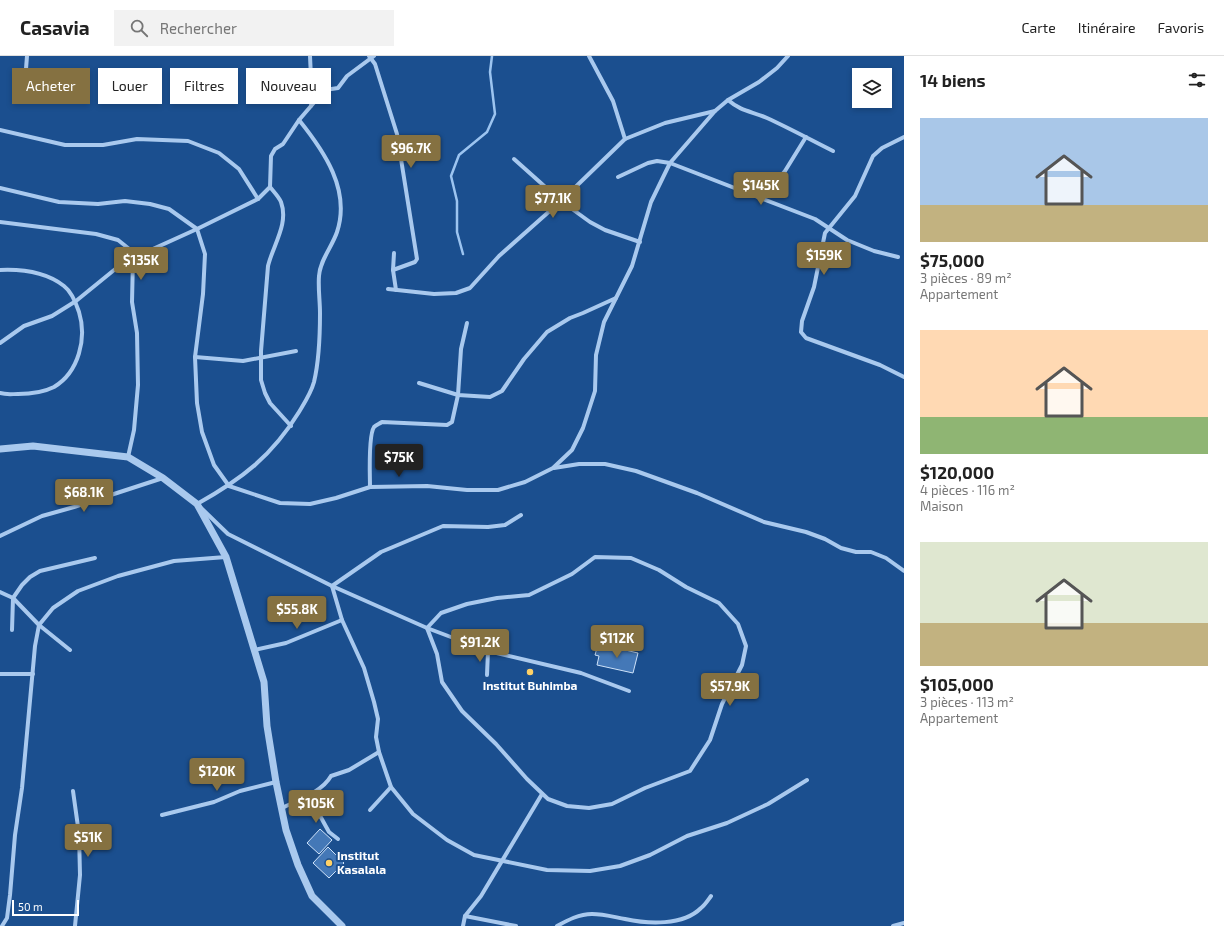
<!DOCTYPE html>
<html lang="fr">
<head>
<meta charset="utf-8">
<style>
  body { margin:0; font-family:"Exo 2",sans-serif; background:#f2f2f2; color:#222; height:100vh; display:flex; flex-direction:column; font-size:15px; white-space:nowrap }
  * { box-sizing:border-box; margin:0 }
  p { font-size:13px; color:#767676 }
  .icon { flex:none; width:22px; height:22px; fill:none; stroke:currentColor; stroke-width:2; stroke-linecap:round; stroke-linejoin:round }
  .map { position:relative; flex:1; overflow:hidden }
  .side { display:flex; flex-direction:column; background:#fff; width:320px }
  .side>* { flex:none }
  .banner { position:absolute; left:12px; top:12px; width:380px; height:36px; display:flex; gap:8px }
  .fabs { position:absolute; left:852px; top:12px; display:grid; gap:8px }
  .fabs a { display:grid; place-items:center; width:40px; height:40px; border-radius:0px; background:#fff; box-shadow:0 2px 6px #0003; font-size:20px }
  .scale { position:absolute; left:12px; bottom:10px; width:67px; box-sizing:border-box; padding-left:4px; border:2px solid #fff; border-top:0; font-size:11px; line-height:14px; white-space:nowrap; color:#fff; -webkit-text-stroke:3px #1b4f8f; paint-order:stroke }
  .price { position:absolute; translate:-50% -34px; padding:0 9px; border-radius:4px; background:#857141; color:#fff; font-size:13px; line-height:26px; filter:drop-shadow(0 1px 2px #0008) }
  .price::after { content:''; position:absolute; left:50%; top:24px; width:12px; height:9px; margin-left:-6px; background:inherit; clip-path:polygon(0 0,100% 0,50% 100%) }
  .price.active { background:#222; color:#fff }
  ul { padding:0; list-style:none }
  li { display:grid; align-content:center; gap:8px; height:212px; padding:0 16px }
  li span { display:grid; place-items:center; height:124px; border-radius:0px; color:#555 }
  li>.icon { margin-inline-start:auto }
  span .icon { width:72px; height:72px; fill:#fffc; stroke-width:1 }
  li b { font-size:17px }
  h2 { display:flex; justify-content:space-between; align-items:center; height:48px; padding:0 16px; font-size:17px }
  .tag { padding:0 14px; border-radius:0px; background:#fff; box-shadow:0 2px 6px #0003; font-size:14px; line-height:36px }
  .tag.active { background:#857141; color:#fff }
  header { display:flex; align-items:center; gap:24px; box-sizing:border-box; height:56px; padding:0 20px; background:#fff; border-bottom:1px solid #e0e0e0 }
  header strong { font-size:19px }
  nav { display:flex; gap:22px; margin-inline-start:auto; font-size:14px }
  .search { width:280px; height:36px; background:#f2f2f2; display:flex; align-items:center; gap:10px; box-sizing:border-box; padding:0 14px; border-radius:0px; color:#767676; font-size:15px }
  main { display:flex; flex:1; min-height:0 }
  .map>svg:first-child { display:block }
</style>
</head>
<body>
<header>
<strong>Casavia</strong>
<div class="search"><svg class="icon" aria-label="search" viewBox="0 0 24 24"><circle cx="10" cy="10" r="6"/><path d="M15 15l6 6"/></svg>Rechercher</div>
<nav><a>Carte</a><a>Itinéraire</a><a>Favoris</a></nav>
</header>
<main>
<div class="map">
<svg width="904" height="870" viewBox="0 0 904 870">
  <rect width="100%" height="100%" fill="#1b4f8f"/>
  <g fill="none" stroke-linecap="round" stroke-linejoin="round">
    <polyline stroke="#9cc4f0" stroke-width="2.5" points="463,198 457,176 457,145 451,120 459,99 487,76 495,58 490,16 492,0"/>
  </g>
  <g fill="#4478b7" stroke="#cfe3fa">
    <polygon points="604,589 638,597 633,617 597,609 599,600 595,599 597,592 603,594"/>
    <polygon points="320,773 332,784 319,798 307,787"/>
    <polygon points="328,791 344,807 329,822 313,807"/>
  </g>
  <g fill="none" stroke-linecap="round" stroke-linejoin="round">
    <g stroke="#a9c9ee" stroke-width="4">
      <polyline points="369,0 375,8 397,78 417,203 415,206 393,214"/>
      <polyline points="589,0 613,45 625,83"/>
      <polyline points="26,13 27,0"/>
      <path d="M728,44C742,56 751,55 767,62C789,72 811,84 833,95"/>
      <polyline points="311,50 325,34 338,32 347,20 374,0"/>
      <path d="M299,64C324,95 351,134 337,176C332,191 320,204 319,220C318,232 320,245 320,257C320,279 319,305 314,326C311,337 305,346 299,356C272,400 242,423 197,448L228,478L332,530L427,572L488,595L581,617L629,635"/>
      <polyline points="0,74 65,89 103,89 137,83 188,85 219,97 239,113 258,143"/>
      <polyline points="904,81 882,92 873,100 855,140 825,177 814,231 802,265 801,276 806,282 880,309 904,321"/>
      <polyline points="514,103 561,145 590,166 605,174 640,186"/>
      <polyline points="618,121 648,107 657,105 670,107 815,163 847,184 874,195 898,201"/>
      <path d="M270,131C274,136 279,141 281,146C289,168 273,189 268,210L261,295V324L265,337L270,347L291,370"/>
      <polyline points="0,132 59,146 98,148 125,145 150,148 169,153 197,173 205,198 203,238 195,301 197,347 202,376 214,409 229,430 280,447 310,448 336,442 370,431 427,430 467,434 498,434 525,426 553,412 572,394 583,372 595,335 596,299 604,266 632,210 651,146 670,107 715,55 728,44 759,26 777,12 788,0"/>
      <polyline points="762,142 785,115 806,81"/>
      <polyline points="0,166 96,178 118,184 128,192 133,202 132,246 137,277 138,329 134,374 128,401"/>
      <polyline points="394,197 393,214 396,234"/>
      <path d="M0,214C22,213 46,216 64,230C72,236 76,247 79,256C87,282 79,316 54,331C44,336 29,338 18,338C12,338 6,339 0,337"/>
      <polyline points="388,233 434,238 456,237 470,232 499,200 561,145 625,83 665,67 715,55"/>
      <polyline points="0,287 24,270 52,260 76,245 119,210 133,202 197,173 258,143 270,131 271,100 275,93 283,88 299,64 311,50 312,43 310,0"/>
      <polyline points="195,301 243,305 296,295"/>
      <polyline points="419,327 458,339 490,341 502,335 524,303 547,276 570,262 583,257 616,242"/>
      <polyline points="554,412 579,408 605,408 636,415 697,437 764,466 806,476 825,483 841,492 856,496 871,496 886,502 904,515"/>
      <path d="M370,431C370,419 368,380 374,371C376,369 379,368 382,366L447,369L452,366L458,339L461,293L467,267"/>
      <polyline points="521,459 505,469 488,471 443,470 381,496 332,530 342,564 364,612 374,646 378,663 376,681 379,696 391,731 413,758 447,784 474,799 547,814 590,815 620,810 650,799 687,780 727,767 768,748 807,724"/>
      <polyline points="0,480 42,460 74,451 163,422"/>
      <polygon points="595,501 631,502 659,514 686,531 719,547 738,568 746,590 742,609 722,648 710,684 690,715 645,732 612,748 589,752 567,750 548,743 527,723 496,688 462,655 442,626 437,598 427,572 441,557 467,548 497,542 529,539 572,518"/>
      <polyline points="0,536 13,542 39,569 70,594"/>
      <polyline points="12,574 13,542 22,529 30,521 40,515 95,502"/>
      <polyline points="254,594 286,587 342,564"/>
      <polyline points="0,618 33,618"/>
      <polyline points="487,619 488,595"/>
      <polyline points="73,735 79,778 80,819 75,870"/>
      <polyline points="308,738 329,776 338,783"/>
      <path d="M282,752C298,744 322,736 331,720L349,714L379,696"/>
      <polyline points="370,754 391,731"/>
      <polyline points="162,759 214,746 240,735 276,726"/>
      <polyline points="465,860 516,870"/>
      <polyline points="2,870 7,862 10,839 15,779 22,732 35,590 39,569 53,552 78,535 118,520 174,505 226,501"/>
      <polyline points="463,870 465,860 481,840 542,738"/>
      <path d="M557,870C568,864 579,858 592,858C603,858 614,861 625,863C648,868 683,870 701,852C705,849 708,844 711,840"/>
      <polyline points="893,870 904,867"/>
    </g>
    <polyline stroke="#a9c9ee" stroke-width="7" points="0,393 33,390 128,401 163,422 197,448 226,501 264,626 267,670 276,726 286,774 298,809 312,840 342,870"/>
  </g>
  <g fill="#ffd166" stroke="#1b4f8f" stroke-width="1.5">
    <circle cx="530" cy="616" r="4"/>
    <circle cx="329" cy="807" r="4"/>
  </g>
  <g text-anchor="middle" stroke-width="4" stroke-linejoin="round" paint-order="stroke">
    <g font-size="12" font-weight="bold" fill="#fff" stroke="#1b4f8f">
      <text x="530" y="634">Institut Buhimba</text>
      <text x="337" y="804" text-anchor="start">Institut<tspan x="337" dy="14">Kasalala</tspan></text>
    </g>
  </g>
</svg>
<div class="fabs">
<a><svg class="icon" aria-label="layers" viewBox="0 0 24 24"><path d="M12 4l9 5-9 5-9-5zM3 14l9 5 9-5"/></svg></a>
</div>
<div class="scale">50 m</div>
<b class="price" style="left:411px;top:113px">$96.7K</b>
<b class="price" style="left:761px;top:150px">$145K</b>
<b class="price" style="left:553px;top:163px">$77.1K</b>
<b class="price" style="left:824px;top:220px">$159K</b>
<b class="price" style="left:141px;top:225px">$135K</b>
<b class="price active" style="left:399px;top:422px">$75K</b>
<b class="price" style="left:84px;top:457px">$68.1K</b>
<b class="price" style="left:297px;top:574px">$55.8K</b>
<b class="price" style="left:617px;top:603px">$112K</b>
<b class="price" style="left:480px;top:607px">$91.2K</b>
<b class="price" style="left:730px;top:651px">$57.9K</b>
<b class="price" style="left:217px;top:736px">$120K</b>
<b class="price" style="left:316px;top:768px">$105K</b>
<b class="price" style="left:88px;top:802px">$51K</b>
<div class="banner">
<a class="tag active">Acheter</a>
<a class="tag">Louer</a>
<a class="tag">Filtres</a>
<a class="tag">Nouveau</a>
</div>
</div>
<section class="side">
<h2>14 biens<svg class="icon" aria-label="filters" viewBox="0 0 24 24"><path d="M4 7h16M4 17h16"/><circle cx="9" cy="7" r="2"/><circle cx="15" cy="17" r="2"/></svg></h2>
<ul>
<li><span style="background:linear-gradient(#a9c7e8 70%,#c2b280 0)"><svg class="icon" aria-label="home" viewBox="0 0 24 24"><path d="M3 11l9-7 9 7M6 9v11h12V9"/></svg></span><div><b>$75,000</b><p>3 pièces · 89 m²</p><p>Appartement</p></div></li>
<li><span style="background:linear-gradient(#ffd9b3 70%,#8fb573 0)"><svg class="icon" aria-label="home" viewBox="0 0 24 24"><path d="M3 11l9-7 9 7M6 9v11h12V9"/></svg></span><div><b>$120,000</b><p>4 pièces · 116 m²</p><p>Maison</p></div></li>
<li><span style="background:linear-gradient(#dfe7d0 65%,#c2b280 0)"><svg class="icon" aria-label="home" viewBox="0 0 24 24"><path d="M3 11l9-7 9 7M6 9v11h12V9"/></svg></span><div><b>$105,000</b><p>3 pièces · 113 m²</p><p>Appartement</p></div></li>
</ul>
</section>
</main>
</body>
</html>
